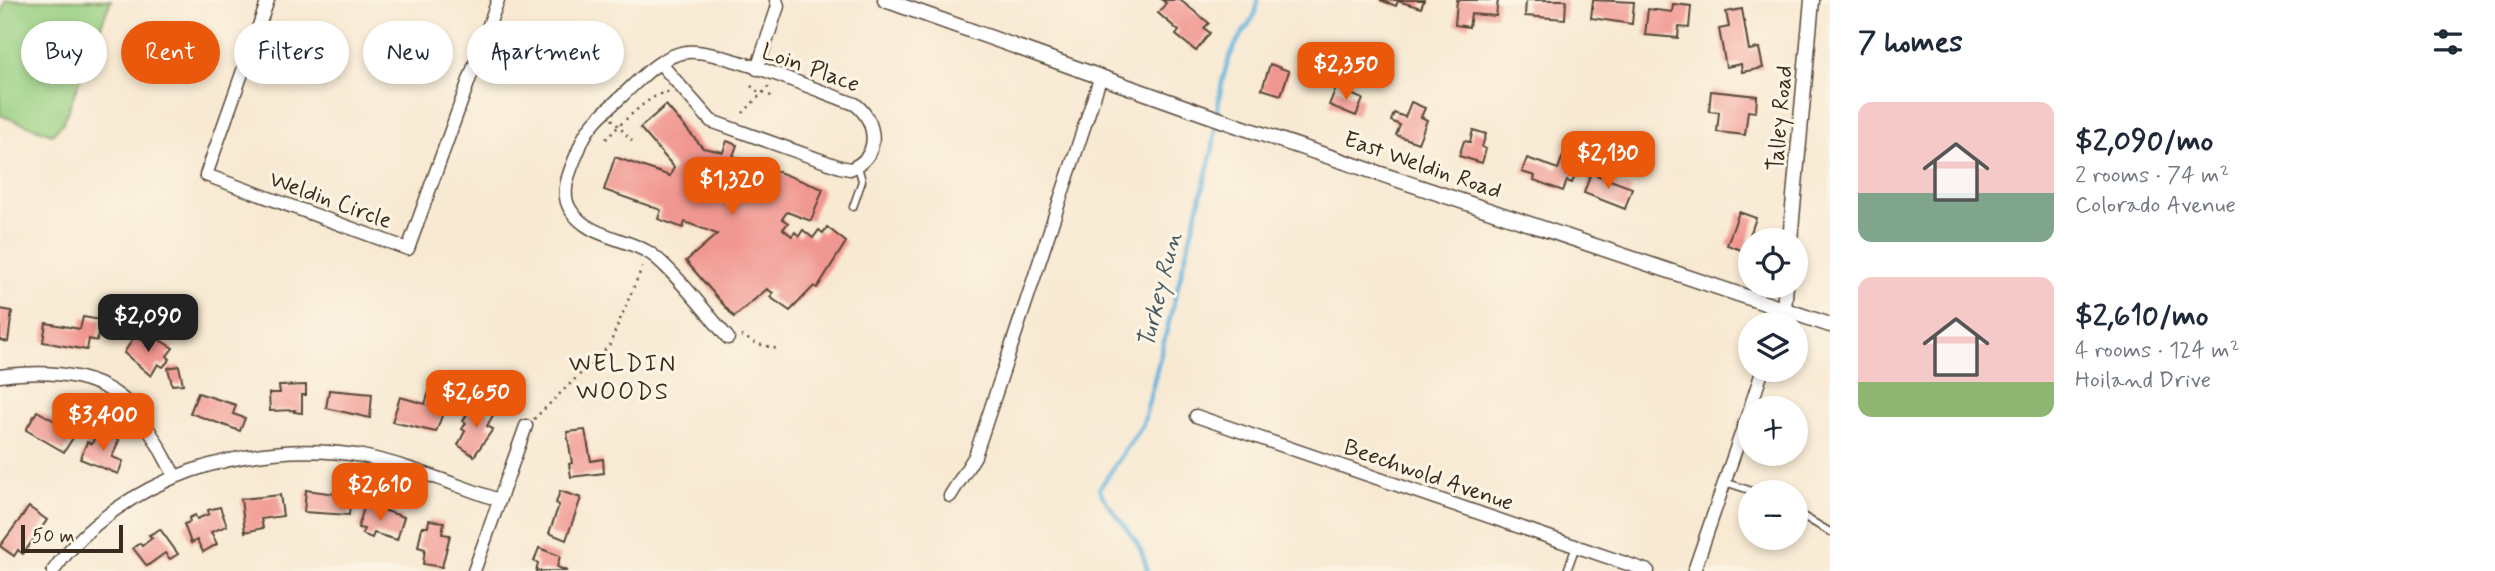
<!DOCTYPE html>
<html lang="en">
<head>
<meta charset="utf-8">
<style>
  body { margin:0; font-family:Mynerve,sans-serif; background:#f6f6f7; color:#1f2937; height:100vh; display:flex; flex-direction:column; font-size:26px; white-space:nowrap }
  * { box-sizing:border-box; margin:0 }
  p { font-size:23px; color:#747a83 }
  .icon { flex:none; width:38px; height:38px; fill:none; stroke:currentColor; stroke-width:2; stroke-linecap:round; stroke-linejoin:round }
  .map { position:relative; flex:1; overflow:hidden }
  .drawer { display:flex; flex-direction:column; background:#fff; width:665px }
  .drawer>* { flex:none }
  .top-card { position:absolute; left:21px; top:21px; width:665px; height:63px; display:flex; gap:14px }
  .controls { position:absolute; left:1738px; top:228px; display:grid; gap:14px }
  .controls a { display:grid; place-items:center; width:70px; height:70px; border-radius:50%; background:#fff; box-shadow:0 4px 10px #0003; font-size:35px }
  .scale { position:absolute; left:21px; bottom:18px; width:102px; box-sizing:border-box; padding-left:7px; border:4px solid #3b2a1e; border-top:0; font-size:19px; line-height:24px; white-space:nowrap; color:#3b2a1e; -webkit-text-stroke:5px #fcf5e5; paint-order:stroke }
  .price { position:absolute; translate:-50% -60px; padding:0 16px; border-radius:14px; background:#ea580c; color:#fff; font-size:23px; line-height:46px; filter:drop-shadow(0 2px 4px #0008) }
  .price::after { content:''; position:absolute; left:50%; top:42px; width:21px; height:16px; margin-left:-10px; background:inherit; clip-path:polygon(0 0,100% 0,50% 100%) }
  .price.active { background:#222; color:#fff }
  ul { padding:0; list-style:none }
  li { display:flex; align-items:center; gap:21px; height:175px; padding:0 28px }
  li span { display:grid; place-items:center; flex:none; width:196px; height:140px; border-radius:14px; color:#555 }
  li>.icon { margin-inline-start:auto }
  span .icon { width:84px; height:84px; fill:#fffc; stroke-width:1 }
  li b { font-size:30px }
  h2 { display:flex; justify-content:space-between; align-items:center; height:84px; padding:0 28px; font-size:30px }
  .tag { padding:0 24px; border-radius:32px; background:#fff; box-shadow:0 4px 10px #0003; font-size:24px; line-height:63px }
  .tag.active { background:#ea580c; color:#fff }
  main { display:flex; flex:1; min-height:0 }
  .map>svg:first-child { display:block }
</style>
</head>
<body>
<main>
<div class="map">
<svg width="1830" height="571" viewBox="0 0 1830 571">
  <rect width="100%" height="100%" fill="#fcf5e5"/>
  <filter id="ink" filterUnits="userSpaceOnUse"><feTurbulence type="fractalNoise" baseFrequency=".0143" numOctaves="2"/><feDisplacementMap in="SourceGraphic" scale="14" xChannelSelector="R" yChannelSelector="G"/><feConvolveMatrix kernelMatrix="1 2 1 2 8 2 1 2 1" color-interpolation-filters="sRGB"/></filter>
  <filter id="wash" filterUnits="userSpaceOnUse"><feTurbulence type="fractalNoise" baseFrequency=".00686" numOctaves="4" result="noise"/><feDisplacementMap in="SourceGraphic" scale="28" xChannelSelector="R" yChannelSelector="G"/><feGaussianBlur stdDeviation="1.57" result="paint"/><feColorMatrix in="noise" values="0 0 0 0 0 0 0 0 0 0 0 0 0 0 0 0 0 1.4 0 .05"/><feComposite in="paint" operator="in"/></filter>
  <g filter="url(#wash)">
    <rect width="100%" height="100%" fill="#f8e9d2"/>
    <polygon fill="#97cf81" stroke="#697c50" stroke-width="2" points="6,0 111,0 63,123 52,134 0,115 0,17"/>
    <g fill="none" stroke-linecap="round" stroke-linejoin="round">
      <g stroke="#64b3de" stroke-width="4.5">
        <path d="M1217,114C1220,90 1224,65 1236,44C1243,29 1259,17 1257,0"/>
        <path d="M1147,571C1143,538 1113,518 1099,489L1143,424L1213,148L1216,123"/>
      </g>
    </g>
    <g id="blocks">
      <g fill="#f19791">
        <polygon points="1162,0 1180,0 1209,23 1204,28 1210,33 1196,51 1176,35 1179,31 1158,13 1166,3"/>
        <polygon points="1380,0 1424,0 1421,8 1398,1 1396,6"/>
        <polygon points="1457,0 1498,0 1496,16 1471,14 1469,27 1455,25"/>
        <polygon points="1526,0 1566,0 1565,19 1525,16"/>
        <polygon points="1593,0 1634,2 1632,24 1591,18"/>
        <polygon points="1673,4 1691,6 1689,28 1679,27 1678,38 1645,35 1648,9 1672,12"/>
        <polygon points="1742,9 1749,50 1759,48 1763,68 1742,72 1741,64 1726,67 1719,29 1729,27 1726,12"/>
        <polygon points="1270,64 1289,71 1281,95 1262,89"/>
        <polygon points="1336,88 1363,99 1356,116 1329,105"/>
        <polygon points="1711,91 1757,96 1756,112 1748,111 1745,135 1717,132 1719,112 1709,111"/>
        <polygon points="1411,102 1425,108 1421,117 1427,120 1418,143 1396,135 1400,125 1391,121 1394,113 1405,117"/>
        <polygon points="666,105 703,148 723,152 727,141 737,145 733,156 751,162 749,165 760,169 761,165 823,189 811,221 787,212 782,219 788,223 783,229 792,236 795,232 799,236 803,230 813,238 819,230 823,233 827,227 846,242 817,288 814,286 790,311 770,297 773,293 767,289 734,317 686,261 717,234 685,222 683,228 658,219 661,210 604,190 615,157 670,176 674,167 640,128"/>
        <polygon points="1473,130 1486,134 1482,147 1486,149 1482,163 1459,156 1464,141 1470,142"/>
        <polygon points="1564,153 1581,160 1572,183 1567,181 1563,191 1534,180 1535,176 1522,172 1527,158 1558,169"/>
        <polygon points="1591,173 1632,188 1625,209 1584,193"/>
        <polygon points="1739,212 1756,218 1744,251 1727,245"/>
        <polygon points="0,309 12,311 8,342 0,340"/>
        <polygon points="83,317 101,320 97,341 89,339 87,350 43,342 46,323 80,329"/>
        <polygon points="135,335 152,345 156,338 173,348 167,356 170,359 163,367 158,364 151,376 124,353"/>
        <polygon points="179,366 183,384 172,385 168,368"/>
        <polygon points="306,385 306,395 302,395 302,413 294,412 295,410 270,411 269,393 280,393 279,386"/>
        <polygon points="329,390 372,394 370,418 326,408"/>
        <polygon points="429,392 448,399 436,432 392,422 400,397 425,404"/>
        <polygon points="198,393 236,405 233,414 245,418 240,431 190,413"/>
        <polygon points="480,407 493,415 487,426 493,429 474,456 458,445 465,431 462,429 466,423 463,421 470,409 476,413"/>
        <polygon points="37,411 76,433 64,452 26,430"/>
        <polygon points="585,430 591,461 603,459 604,473 571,477 569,464 572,463 567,432"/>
        <polygon points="97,431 119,440 112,457 123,461 118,474 80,459 87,442 92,444"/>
        <polygon points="306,490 351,496 349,515 304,512"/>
        <polygon points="560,491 581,498 566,540 549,533 559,505 556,503"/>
        <polygon points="280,495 283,516 261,519 263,528 245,532 241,499"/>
        <polygon points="365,504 404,517 397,540 374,533 372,538 362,534 364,529 358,528"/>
        <polygon points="29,507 47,520 23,554 18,550 14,556 0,546"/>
        <polygon points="220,507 227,526 211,532 217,544 203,552 197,540 191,543 184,524 190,522 189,518 195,515 197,519 209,514 208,510"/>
        <polygon points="429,520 444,522 442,534 450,535 442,567 423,564 425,549 418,547 422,527 428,527"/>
        <polygon points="160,529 178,554 170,559 165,553 147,566 133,548 140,543 142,546 152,538 149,535"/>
        <polygon points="539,548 560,556 557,567 567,571 536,571 538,563 534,561"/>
      </g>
    </g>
  </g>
  <g filter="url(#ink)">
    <use href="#blocks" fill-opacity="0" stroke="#574739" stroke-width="2"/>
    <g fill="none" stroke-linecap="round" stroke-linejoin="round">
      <g stroke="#574739" stroke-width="9">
        <g id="service">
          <polyline points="853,207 862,181 858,166"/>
          <polyline points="1725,482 1755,492"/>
          <polyline points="1796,512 1830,532"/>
          <polyline points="1567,571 1576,546"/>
        </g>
      </g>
      <g stroke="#574739" stroke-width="15">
        <g id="minor">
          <polyline points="268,0 206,175 408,249 498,0"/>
          <path d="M660,63L711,121L840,167L850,169C881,157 878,122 855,104C821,92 717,48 687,52C661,55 640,79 622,96C606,111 589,123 581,144C574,163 558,189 570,209C587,237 623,237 648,252C668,263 711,318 728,338"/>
          <polyline points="757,69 778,6 776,0"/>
          <polyline points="1779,324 1784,309"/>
          <path d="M0,376C52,369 109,372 142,420C155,437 164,457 175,476"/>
          <polyline points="1750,408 1763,369"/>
          <polyline points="1196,416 1648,571"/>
          <polyline points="950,496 975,456 1101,76"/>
          <path d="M53,571C120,477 250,437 362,456C408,465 454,485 499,500"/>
          <polyline points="474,571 526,426"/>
          <polyline points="1694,571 1750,408"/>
        </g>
      </g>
      <g stroke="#574739" stroke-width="17">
        <g id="tertiary">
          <polyline points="885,0 1241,127 1830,325"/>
          <polyline points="1790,240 1812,0"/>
          <polyline points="1784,309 1786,285"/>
        </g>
      </g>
      <g stroke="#574739" stroke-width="2.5" stroke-dasharray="2 5" stroke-linecap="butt">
        <polyline points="751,86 761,94"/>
        <polyline points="763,92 775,98"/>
        <polyline points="743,113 770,85"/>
        <polyline points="612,119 632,141"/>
        <path d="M606,139C619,126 651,92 669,92"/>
        <polyline points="741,336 758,344 778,349"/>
        <polyline points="534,419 609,346 643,265"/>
      </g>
      <use href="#service" stroke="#fff" stroke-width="6"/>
      <use href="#minor" stroke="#fff" stroke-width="12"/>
      <use href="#tertiary" stroke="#fff" stroke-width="14"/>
    </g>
  </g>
  <g text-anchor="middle" stroke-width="6" stroke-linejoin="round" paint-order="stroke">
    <g font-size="23" fill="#3b2a1e" stroke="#fcf5e5">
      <text transform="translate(811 67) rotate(20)" y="8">Loin Place</text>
      <text transform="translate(1779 118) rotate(-85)" y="8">Talley Road</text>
      <text transform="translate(1423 164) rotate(19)" y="8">East Weldin Road</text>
      <text transform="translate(331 199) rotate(20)" y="8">Weldin Circle</text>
      <text transform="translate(1429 474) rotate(19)" y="8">Beechwold Avenue</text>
    </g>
    <g font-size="24" font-style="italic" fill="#495a61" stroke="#fcf5e5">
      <text transform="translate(1159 290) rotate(-76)" y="8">Turkey Run</text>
    </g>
    <g font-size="24" letter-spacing="2" fill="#3b2a1e" stroke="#fcf5e5">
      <text x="623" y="371">WELDIN<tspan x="623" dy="28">WOODS</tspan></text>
    </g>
  </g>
</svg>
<div class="controls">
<a><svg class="icon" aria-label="locate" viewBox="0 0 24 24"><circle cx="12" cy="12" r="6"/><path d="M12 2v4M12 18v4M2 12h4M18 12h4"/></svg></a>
<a><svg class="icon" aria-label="layers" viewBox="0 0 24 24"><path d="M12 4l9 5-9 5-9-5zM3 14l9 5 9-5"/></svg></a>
<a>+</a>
<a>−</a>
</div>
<div class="scale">50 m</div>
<b class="price" style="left:1346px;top:102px">$2,350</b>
<b class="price" style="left:1608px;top:191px">$2,130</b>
<b class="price" style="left:732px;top:217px">$1,320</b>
<b class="price active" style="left:148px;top:354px">$2,090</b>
<b class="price" style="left:476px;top:430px">$2,650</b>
<b class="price" style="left:103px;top:453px">$3,400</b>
<b class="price" style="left:380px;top:523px">$2,610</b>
<div class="top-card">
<a class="tag">Buy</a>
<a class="tag active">Rent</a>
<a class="tag">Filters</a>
<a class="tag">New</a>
<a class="tag">Apartment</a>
</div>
</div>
<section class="drawer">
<h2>7 homes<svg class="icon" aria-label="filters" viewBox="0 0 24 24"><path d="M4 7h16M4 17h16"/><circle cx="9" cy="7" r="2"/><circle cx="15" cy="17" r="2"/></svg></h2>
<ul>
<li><span style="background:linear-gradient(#f6c9c9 65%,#7fa58c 0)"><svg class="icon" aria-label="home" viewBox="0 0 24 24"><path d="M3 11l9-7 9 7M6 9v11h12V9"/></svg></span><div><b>$2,090/mo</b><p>2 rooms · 74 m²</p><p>Colorado Avenue</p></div></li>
<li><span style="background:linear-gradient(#f6c9c9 75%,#8fb573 0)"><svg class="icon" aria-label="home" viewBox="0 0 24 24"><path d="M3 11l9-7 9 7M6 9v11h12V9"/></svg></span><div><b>$2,610/mo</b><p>4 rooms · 124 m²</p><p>Hoiland Drive</p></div></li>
</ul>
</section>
</main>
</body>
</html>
